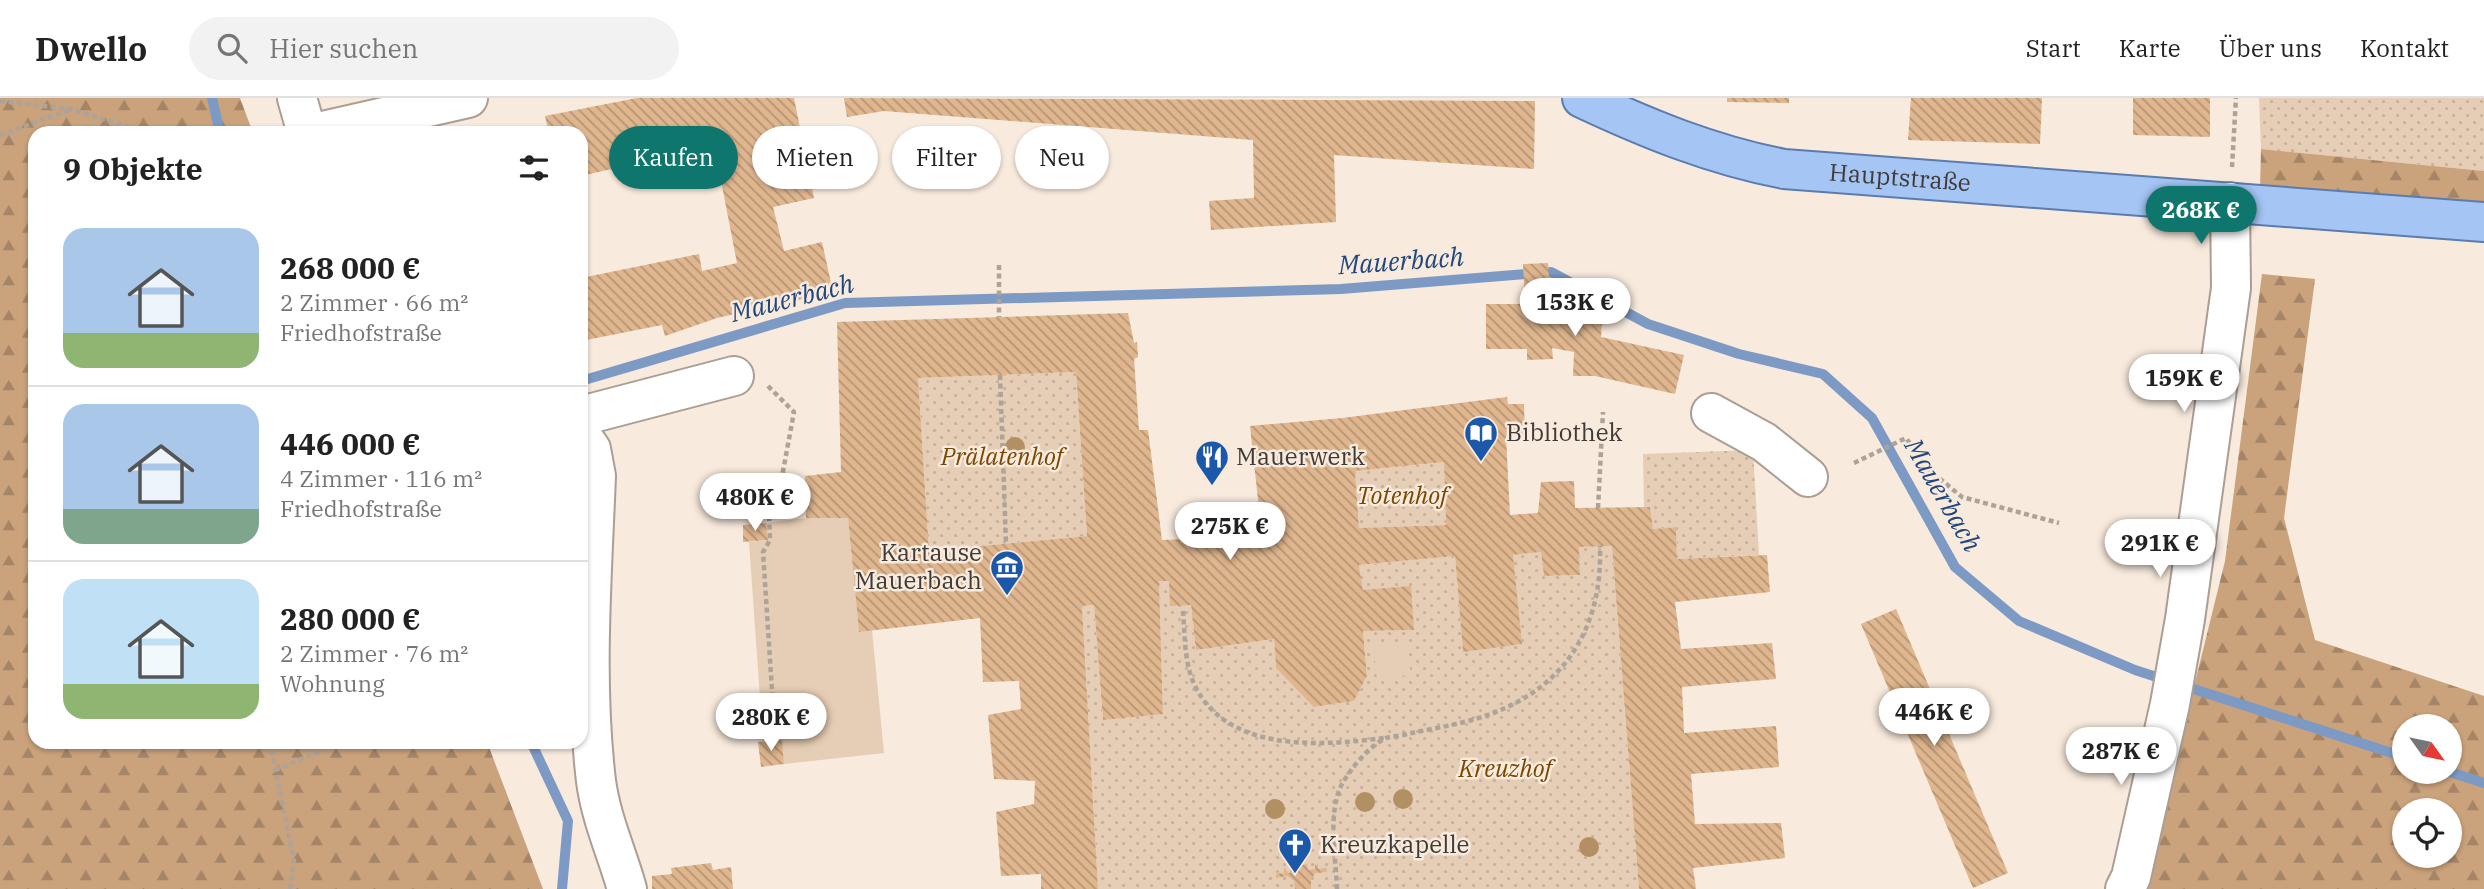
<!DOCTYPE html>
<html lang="de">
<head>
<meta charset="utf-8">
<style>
  body { margin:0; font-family:"IBM Plex Serif",serif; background:#f2f2f2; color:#222; height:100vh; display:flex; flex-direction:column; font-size:26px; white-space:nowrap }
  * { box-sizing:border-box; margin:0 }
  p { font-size:23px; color:#767676 }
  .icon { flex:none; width:38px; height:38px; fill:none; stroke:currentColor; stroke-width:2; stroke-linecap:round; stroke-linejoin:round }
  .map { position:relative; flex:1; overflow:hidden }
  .details { position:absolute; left:28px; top:28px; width:560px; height:623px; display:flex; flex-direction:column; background:#fff; border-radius:21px; box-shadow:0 2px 5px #0004 }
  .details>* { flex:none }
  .guide { position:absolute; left:609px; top:28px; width:665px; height:63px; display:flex; gap:14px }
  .needle { width:46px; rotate:123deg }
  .buttons { position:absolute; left:2392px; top:616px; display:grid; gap:14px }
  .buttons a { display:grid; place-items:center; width:70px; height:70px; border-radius:50%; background:#fff; box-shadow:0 2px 5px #0004; font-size:35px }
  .price { position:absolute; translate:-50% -60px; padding:0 16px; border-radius:24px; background:#fff; color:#222; font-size:23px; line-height:46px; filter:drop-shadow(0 2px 4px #0008) }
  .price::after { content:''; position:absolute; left:50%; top:42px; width:21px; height:16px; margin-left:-10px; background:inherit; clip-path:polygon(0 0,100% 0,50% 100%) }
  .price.active { background:#0f766e; color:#fff }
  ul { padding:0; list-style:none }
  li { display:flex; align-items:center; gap:21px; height:175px; padding:0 35px }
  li+li { border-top:2px solid #e0e0e0 }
  li span { display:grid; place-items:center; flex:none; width:196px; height:140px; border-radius:21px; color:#555 }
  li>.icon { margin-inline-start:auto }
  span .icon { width:84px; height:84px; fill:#fffc; stroke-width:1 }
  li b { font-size:30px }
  h2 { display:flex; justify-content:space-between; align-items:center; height:84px; padding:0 35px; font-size:30px }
  .chip { padding:0 24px; border-radius:32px; background:#fff; box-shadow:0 2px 5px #0004; font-size:24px; line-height:63px }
  .chip.active { background:#0f766e; color:#fff }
  header { display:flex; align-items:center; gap:42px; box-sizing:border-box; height:98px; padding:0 35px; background:#fff; border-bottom:2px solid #e0e0e0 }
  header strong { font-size:33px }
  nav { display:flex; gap:38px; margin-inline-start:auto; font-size:24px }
  .search { width:490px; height:63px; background:#f2f2f2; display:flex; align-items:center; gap:18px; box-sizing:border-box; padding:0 24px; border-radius:38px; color:#767676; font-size:26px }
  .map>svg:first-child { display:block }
</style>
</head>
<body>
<header>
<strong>Dwello</strong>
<div class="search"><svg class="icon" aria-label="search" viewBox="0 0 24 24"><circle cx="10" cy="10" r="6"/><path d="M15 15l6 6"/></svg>Hier suchen</div>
<nav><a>Start</a><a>Karte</a><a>Über uns</a><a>Kontakt</a></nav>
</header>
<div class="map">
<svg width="2484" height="791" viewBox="0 0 2484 791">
  <defs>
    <pattern id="grass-dots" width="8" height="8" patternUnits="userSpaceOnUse" patternTransform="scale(1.75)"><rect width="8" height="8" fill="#e6cdb5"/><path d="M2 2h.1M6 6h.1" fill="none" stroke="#c6b19c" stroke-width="1.8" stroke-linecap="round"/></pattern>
    <pattern id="forest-firs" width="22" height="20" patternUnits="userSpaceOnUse" patternTransform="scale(1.75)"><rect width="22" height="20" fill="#caa27b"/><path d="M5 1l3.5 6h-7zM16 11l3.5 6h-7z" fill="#a58566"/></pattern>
    <pattern id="building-back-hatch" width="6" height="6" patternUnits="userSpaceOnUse" patternTransform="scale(1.75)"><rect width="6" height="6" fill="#dfb68e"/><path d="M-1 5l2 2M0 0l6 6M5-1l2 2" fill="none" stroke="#b69575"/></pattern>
  </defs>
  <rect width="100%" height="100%" fill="#f8eadd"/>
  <g fill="url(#grass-dots)">
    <polygon points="2259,0 2484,0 2484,73 2261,51"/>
    <polygon points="1076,274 1087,438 929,453 918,280"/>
    <polygon points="1753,352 1759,457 1677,461 1676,429 1653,431 1650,409 1644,409 1643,356"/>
    <polygon points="1444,364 1446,427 1359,430 1355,373"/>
    <polygon points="1612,448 1639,791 1098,791 1082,508 1094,507 1103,622 1163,615 1159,483 1169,483 1191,507 1196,552 1274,541 1276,570 1315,609 1354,603 1367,578 1363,533 1413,532 1363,492 1359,467 1455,458 1463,553 1521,546 1513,457 1541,454 1544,478 1580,477 1579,449"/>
  </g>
  <g fill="url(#forest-firs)" fill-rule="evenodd">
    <polygon points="0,0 240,0 253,35 35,35 35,644 487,644 543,791 0,791"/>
    <polygon points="2261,51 2484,73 2484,109 2260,91"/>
    <path d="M2262,176L2315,181L2284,420L2315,542L2484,598V791H2144L2225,463ZM2404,628H2450V674H2404ZM2404,712H2450V758H2404Z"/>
  </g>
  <g fill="#e6cdb5">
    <polygon points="806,420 848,420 859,534 872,532 884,655 784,666 782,642 763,643 749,444 768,442 766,425"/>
    <polygon points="1406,543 1411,577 1377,580 1373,547"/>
  </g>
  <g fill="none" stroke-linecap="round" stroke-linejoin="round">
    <g stroke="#7c9ac4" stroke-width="10">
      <polyline points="212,0 220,35"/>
      <polyline points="581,283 845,205 1341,191 1551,174 1648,226 1739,256 1823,276 1872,320 1955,469 2019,523 2135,572 2404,659"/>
      <polyline points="531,644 568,723 562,791"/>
      <polyline points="2450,674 2484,685"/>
    </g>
  </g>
  <g fill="url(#building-back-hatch)" fill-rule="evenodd">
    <polygon points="637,0 794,0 814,100 773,109 784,153 822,144 833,194 717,220 665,238 662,227 581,243 581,180 699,156 702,173 737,165 716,57 730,54 729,44 581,78 581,35 549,35 545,18"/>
    <polygon points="844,0 1535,3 1534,71 1334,57 1336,124 1211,132 1209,103 1254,100 1253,42 884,13 847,19"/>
    <polygon points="1727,0 1789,0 1789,5 1727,4"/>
    <polygon points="1911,0 2042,0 2040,46 1908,42"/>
    <polygon points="2133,0 2210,0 2210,39 2133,37"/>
    <polygon points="1548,165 1550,192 1602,223 1601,239 1684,257 1675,296 1595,278 1573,278 1574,254 1552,250 1553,261 1527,262 1527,251 1486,251 1486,206 1525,206 1523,166"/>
    <path d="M1128,215L1134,245L1137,244L1138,259L1134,261L1139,332H1148L1162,442L1262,438L1250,328L1342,320L1507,299L1508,306H1524L1525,336L1506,338L1510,417L1538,415L1541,384L1574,383L1575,410L1650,409L1653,431L1676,429L1677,461L1767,457L1770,494L1675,504L1681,551L1772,545L1776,581L1682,589L1684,635L1776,628L1779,669L1691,676L1695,726L1781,725L1785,760L1693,770L1696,791H1639L1612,448L1579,449L1580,477L1544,478L1541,454L1513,457L1522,546L1463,554L1455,458L1359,467L1363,492L1411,488L1414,532L1363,533L1367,578L1354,603L1314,609L1276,570L1274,541L1196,552L1191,507L1170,508L1169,483H1159L1163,616L1103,622L1094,507L1082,508L1098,791H1041V776L1001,778L996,714L1034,706L1035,683L994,681L988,617L1021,611L1019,583L983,584L980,520L859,534L848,420H806L805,378L841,374L837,224ZM1076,274L1087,438L929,453L918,280ZM1444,364L1446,427L1359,430L1355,373Z"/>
    <polygon points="766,425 768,442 743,444 743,427"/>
    <polygon points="1896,511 2008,775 1973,790 1861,526"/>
    <polygon points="782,642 784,666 761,669 758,644"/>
    <polygon points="711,765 713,772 731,769 733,791 652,791 652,778 672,776 671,770"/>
    <polygon points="1307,766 1308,772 1315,771 1315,767 1318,766 1318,771 1326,770 1327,774 1315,775 1311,782 1311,791 1295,791 1294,783 1287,778 1276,780 1276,776 1284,775 1284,770 1288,775 1294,774 1294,768"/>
  </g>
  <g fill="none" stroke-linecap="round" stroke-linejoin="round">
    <g stroke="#ab9e92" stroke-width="42">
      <g id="minor">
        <polyline points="297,0 307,35"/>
        <polyline points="314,35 468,0"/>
        <polyline points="1711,315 1764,344 1808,379"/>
        <polyline points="581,318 734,278"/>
        <path d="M581,337L591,351L596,378C592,480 584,582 596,683C601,721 617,755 627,791"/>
        <polyline points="2125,791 2131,779 2170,606 2185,521 2231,190 2230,104"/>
      </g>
    </g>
    <g stroke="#5b7cae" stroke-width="42">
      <g id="major">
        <path id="s1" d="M1582,0C1648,31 1712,57 1784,71L2484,124"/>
      </g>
    </g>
    <g stroke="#ada399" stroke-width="4.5" stroke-dasharray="5 3.5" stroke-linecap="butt">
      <polyline points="0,3 70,11 126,28 133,35"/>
      <polyline points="0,37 69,12"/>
      <polyline points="2232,69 2236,0"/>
      <polyline points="999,167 999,219"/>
      <polyline points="1000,277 1006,446"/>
      <polyline points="768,288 794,314 779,395 769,417 770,442 763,454 775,638"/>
      <polyline points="1854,365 1906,340 1928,371 1962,399 2059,425"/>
      <polyline points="1598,410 1603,314"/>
      <path d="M1183,513C1185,538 1184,565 1195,588C1228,655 1321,648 1384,640"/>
      <polyline points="270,644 294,763 290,791"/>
      <polyline points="275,672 319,654"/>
      <path d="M1337,791C1336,759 1327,715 1342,686C1351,670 1369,648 1386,640C1392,638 1401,638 1407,636C1429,631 1452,628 1475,621C1559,597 1603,536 1600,448"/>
    </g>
    <use href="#minor" stroke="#fff" stroke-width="38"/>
    <use href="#major" stroke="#a5c5f5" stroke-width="38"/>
  </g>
  <g fill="#b39063">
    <circle cx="1015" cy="349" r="10"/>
    <circle cx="1403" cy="701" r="10"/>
    <circle cx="1365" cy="704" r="10"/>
    <circle cx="1275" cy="711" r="10"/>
    <circle cx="1589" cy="749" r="10"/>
  </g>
  <defs>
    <g id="library-pin" transform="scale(1.75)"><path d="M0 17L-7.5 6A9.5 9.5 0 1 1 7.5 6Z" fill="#1c58aa" stroke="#f8eadd"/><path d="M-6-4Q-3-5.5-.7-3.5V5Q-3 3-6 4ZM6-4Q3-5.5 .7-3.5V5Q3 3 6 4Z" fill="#fff"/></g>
    <g id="restaurant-pin" transform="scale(1.75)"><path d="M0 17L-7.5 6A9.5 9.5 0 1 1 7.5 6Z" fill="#1c58aa" stroke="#f8eadd"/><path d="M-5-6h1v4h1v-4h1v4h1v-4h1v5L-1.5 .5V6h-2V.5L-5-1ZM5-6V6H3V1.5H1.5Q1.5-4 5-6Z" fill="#fff"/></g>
    <g id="museum-pin" transform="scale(1.75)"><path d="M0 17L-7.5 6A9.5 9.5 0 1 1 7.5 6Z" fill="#1c58aa" stroke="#f8eadd"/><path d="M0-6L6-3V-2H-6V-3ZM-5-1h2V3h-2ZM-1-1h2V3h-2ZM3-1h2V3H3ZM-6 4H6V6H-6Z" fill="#fff"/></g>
    <g id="church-pin" transform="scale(1.75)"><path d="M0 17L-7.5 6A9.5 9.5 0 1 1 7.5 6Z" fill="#1c58aa" stroke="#f8eadd"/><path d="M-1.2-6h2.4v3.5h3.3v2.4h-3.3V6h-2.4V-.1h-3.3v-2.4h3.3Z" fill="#fff"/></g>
  </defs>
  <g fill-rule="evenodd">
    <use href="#library-pin" x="1481" y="335"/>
    <use href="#restaurant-pin" x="1212" y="359"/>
    <use href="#museum-pin" x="1007" y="469"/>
    <use href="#church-pin" x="1295" y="747"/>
  </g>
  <g text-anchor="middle" stroke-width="5" stroke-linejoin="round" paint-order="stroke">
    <g font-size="24" fill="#403b36" stroke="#f8eadd">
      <text dy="8" stroke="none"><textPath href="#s1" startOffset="331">Hauptstraße</textPath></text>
    </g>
    <g font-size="24" fill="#403b36" stroke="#f8eadd" text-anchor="start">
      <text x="1506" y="343">Bibliothek</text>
      <text x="1236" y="367">Mauerwerk</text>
      <text x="982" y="463" text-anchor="end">Kartause<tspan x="982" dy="28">Mauerbach</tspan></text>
      <text x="1320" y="755">Kreuzkapelle</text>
    </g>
    <g font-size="24" font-style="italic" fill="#7a4700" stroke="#f8eadd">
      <text x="1002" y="367">Prälatenhof</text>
      <text x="1402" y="406">Totenhof</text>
      <text x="1505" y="679">Kreuzhof</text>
    </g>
    <g font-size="26" font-style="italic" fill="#21477d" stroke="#f8eadd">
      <text transform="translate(1401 163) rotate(-4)" y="9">Mauerbach</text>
      <text transform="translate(792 200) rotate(-14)" y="9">Mauerbach</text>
      <text transform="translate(1943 397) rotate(60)" y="9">Mauerbach</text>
    </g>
  </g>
</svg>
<div class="buttons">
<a><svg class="needle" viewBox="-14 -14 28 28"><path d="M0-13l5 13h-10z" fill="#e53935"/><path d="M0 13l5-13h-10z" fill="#767676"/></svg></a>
<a><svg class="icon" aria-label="locate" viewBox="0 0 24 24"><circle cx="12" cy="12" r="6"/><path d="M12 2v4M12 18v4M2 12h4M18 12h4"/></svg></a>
</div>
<b class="price active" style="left:2201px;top:148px">268K €</b>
<b class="price" style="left:1575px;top:240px">153K €</b>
<b class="price" style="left:2184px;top:316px">159K €</b>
<b class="price" style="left:755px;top:435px">480K €</b>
<b class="price" style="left:1230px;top:464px">275K €</b>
<b class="price" style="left:2160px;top:481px">291K €</b>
<b class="price" style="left:1934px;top:650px">446K €</b>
<b class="price" style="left:771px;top:655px">280K €</b>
<b class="price" style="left:2121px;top:689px">287K €</b>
<div class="guide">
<a class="chip active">Kaufen</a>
<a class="chip">Mieten</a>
<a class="chip">Filter</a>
<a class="chip">Neu</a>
</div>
<section class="details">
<h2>9 Objekte<svg class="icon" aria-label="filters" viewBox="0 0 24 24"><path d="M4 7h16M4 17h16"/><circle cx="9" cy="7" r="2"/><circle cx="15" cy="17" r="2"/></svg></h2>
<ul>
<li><span style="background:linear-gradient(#a9c7e8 75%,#8fb573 0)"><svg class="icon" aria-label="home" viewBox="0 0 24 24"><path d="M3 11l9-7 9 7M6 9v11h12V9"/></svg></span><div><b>268 000 €</b><p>2 Zimmer · 66 m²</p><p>Friedhofstraße</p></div></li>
<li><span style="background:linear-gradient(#a9c7e8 75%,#7fa58c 0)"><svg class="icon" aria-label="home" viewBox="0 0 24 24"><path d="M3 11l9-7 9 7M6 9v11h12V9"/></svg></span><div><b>446 000 €</b><p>4 Zimmer · 116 m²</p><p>Friedhofstraße</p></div></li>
<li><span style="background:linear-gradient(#bfe0f5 75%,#8fb573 0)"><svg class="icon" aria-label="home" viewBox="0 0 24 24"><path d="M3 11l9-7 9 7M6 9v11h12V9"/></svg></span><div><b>280 000 €</b><p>2 Zimmer · 76 m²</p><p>Wohnung</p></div></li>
</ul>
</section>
</div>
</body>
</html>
